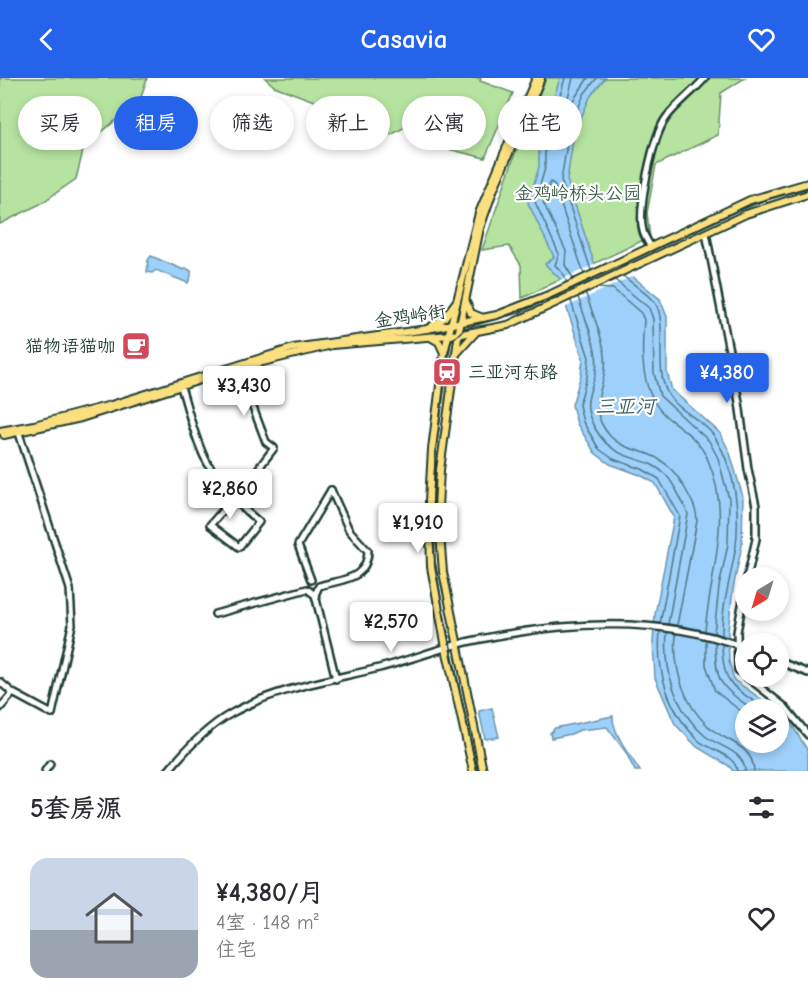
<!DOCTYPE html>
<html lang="zh">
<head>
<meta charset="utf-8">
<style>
  body { margin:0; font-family:"Comic Neue","LXGW WenKai TC",sans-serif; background:#f7f7f7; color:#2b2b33; height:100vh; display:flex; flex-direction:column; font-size:22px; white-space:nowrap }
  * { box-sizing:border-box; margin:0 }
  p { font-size:20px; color:#7c7c81 }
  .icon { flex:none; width:33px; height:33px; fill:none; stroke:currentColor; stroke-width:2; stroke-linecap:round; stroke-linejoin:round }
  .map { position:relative; height:693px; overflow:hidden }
  .drawer { display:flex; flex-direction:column; background:#fff; flex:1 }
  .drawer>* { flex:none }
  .banner { position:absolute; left:18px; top:18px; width:772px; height:54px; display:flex; gap:12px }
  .needle { width:39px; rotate:218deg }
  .fabs { position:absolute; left:735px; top:489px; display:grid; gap:12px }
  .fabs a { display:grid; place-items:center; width:54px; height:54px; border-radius:50%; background:#fff; box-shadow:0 3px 9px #0003; font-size:30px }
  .price { position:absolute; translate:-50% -51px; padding:0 14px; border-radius:6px; background:#fff; color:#222; font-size:20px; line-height:39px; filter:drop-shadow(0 2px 3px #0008) }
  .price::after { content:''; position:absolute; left:50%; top:36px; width:18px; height:14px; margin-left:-9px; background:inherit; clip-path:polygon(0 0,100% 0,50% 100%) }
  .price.active { background:#2563eb; color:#fff }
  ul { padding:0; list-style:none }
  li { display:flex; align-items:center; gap:18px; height:150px; padding:0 30px }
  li+li { border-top:2px solid #e1e1e2 }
  li span { display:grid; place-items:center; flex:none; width:168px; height:120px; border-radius:18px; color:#555 }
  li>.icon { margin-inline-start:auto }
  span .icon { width:72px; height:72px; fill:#fffc; stroke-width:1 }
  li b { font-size:26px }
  h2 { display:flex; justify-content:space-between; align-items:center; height:72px; padding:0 30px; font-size:26px }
  .chip { padding:0 21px; border-radius:27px; background:#fff; box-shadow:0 3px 9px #0003; font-size:21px; line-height:54px }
  .chip.active { background:#2563eb; color:#fff }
  header { display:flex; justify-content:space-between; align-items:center; height:78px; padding:0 30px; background:#2563eb; color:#fff; font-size:27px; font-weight:600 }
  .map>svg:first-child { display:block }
</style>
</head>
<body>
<header><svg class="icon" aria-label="back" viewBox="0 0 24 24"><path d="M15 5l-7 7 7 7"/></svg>Casavia<svg class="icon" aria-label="heart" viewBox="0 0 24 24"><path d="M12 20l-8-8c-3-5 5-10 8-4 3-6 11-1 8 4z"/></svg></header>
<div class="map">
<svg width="808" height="693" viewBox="0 0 808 693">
  <rect width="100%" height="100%" fill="#fff"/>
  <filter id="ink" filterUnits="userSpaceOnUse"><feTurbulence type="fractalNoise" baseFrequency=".0167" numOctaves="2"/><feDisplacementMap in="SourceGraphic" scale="12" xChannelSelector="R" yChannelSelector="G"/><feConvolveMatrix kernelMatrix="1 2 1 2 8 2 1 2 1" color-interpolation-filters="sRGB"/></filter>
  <g filter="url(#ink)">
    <g fill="#b6e3a0" stroke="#6a906a" stroke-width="1.5">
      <polygon points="0,0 147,0 137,32 115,43 84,69 76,101 40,126 0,146"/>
      <polygon points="265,0 481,0 480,3 513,15 485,80 436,68 412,45 391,57 314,23 274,8"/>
      <polygon points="546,0 745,0 721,15 718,57 656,87 647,135 650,159 522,220 521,187 509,168 482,172 516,73"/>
    </g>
    <g fill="#9dd0fb" stroke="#6b95ab" stroke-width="1.5">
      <polygon points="560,0 605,0 590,19 574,56 567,102 595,188 621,189 660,221 667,239 667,294 672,312 720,355 730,375 743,419 742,467 733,511 728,553 729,583 734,602 776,631 746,632 746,664 778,664 779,633 787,639 808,673 808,693 733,693 729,688 697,669 675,646 655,600 653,564 655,536 674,439 655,405 640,397 610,386 595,375 577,346 572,327 581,297 583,280 559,206 560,201 545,186 554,179 528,125 539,89 539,68"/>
      <polygon points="151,178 184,192 186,190 191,193 191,198 188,205 156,192 152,195 147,194 148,182"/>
      <polygon points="492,630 499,659 485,661 479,633"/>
      <path d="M613,638C612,654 631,679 640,693H635L625,673L607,649L580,652L571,656L551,660L550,655L555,650Z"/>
    </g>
    <polygon fill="#fff" points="598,185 622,186 635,197 564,230 556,204"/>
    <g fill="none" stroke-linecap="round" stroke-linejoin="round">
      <g stroke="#517884" stroke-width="1.5">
        <polyline points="565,0 545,69 545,90 535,124 559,176 555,187 565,198 566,204"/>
        <polyline points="573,0 567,23 570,27 588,0"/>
        <polyline points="591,192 561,102 569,54 584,16 597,0"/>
        <path d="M623,198C633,206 647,215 655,225C668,242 654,290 667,314C675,332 706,343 716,361C735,392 740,432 736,467C732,497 721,527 722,558"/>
        <polyline points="573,200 565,187 566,173 543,124 550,104 554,106 584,196"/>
        <polyline points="615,202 649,230 653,241 654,295 660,318 709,363 718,380 729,421 728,466 719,509 714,555"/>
        <path d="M597,210L613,211L641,235L644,242C641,275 640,317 668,340C684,352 700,363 708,382C733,440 710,494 705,553"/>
        <path d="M586,216C592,235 602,257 605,277C609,311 582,327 611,359C622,370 635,371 648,376C667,383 678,397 687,414C692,423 697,432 697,443L677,547"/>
        <path d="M578,219C584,238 593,258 596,277C601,308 575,318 596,352C617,387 644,375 665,396C675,406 682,423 688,436L668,546"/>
        <polyline points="571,223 589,280 587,299 579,327 583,344 599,371 613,381 642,391 659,401 680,438 660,546"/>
        <path d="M660,554C656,595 669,634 699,663C710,672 736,677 737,693"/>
        <path d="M667,555C664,593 675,631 704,657C718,669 744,672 745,693"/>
        <path d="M676,556C673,591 683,625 709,649C725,664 753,666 754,693"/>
        <polyline points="706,562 706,587 715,613 746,637"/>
        <path d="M715,564C716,608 720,607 753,632"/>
        <path d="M722,567C723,610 734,608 766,632"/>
      </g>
      <g stroke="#1f3d34" stroke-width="10">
        <g id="minor">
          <polyline points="706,155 739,324 748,391 756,428 756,461 747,500"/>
          <path d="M651,169C648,164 644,158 643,153C637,131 653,58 666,40C677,25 693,14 705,0"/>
          <polyline points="238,290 266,364 274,370 258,391"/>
          <path d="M181,309C188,331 196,366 207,384C220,408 238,427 259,444L239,469L210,447L232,422"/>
          <polyline points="311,502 298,467 331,412"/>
          <polyline points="746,506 737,554 738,592 785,629 808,657"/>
          <path d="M315,517L319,508C343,501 367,502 368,473L349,452L331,412"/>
          <polyline points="215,536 307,511 315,517 336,601"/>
          <polyline points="778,583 808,595"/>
          <polyline points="0,604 13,615 52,636 72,547 70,511 19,355"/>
          <polyline points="0,630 13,615"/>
          <polyline points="45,693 50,686"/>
          <path d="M168,693C186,671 207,649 232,635C276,610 331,602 379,590C410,582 440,570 471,563C559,544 660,536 746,570"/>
        </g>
      </g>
      <g stroke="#1f3d34" stroke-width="10">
        <g id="major">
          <polyline points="466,224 471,235 483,240"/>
          <polyline points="429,250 444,240 456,224"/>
          <polyline points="430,259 439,264 444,275"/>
          <polyline points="458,274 475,255"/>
          <polyline points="0,353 34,347 111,327 293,270 427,251 497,237 551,216 750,122 808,105"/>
          <polyline points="4,357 81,340 238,290 332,267 462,256 508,247 746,136 808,116"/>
          <polyline points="473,693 446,570 431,489 429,423 432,371 444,275 479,135 536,0"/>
          <polyline points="483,693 443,494 438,430 440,392 459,253 480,150 493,113 541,0"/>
        </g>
      </g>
      <use href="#minor" stroke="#fff" stroke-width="5"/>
      <use href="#major" stroke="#fce080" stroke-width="6"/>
      <polyline stroke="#1f3d34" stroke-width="1.5" points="477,693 442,527 434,476 432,434 436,371 451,263 465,250 519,235 735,134 763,123 808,110"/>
    </g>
  </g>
  <defs>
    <g id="cafe-square" transform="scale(1.5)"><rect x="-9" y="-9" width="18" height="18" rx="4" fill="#d1495b" stroke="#fff"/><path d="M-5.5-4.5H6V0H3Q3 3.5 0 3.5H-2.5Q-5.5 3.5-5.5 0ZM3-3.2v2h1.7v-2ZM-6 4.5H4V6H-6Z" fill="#fff"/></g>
    <g id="station-square" transform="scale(1.5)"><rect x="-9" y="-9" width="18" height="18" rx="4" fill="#d1495b" stroke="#fff"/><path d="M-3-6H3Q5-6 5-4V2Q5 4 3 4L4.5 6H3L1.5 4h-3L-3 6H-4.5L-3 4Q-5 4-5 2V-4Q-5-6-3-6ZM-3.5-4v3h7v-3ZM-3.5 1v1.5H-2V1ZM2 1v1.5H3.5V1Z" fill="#fff"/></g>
  </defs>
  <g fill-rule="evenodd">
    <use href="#cafe-square" x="136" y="268"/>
    <use href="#station-square" x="447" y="294"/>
  </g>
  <g text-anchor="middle" stroke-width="4.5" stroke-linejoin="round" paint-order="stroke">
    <g font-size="18" fill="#3d5e4a" stroke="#fff">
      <text x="578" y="121">金鸡岭桥头公园</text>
    </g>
    <g font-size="18" fill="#1f3d34" stroke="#fff">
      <text transform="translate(410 238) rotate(-8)" y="6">金鸡岭街</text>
    </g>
    <g font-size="18" fill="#1f3d34" stroke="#fff" text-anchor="end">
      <text x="115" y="274">猫物语猫咖</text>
      <text x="468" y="300" text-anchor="start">三亚河东路</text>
    </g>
    <g font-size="20" font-style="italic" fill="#3e6266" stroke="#fff">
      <text x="625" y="335">三亚河</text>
    </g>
  </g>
</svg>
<div class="fabs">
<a><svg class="needle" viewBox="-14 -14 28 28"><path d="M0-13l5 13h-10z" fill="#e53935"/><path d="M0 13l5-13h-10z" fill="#7c7c81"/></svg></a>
<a><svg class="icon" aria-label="locate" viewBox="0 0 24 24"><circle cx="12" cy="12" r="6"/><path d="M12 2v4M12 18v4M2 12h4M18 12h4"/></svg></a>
<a><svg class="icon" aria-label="layers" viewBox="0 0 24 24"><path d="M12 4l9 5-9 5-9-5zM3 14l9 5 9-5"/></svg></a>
</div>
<b class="price active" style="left:727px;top:326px">¥4,380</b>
<b class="price" style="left:244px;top:339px">¥3,430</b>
<b class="price" style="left:230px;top:442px">¥2,860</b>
<b class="price" style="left:418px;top:476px">¥1,910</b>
<b class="price" style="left:391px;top:575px">¥2,570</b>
<div class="banner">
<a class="chip">买房</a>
<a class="chip active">租房</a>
<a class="chip">筛选</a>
<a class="chip">新上</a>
<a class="chip">公寓</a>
<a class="chip">住宅</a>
</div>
</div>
<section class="drawer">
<h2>5套房源<svg class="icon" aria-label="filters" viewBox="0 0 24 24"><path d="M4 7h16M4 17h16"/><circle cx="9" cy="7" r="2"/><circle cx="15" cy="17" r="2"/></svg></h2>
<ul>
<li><span style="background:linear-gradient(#c9d6e8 60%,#9aa5b1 0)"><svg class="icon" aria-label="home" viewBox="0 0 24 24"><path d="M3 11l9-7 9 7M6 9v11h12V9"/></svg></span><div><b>¥4,380/月</b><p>4室 · 148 m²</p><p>住宅</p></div><svg class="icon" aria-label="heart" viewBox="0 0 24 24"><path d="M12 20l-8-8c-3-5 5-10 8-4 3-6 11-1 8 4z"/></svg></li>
</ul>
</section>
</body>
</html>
